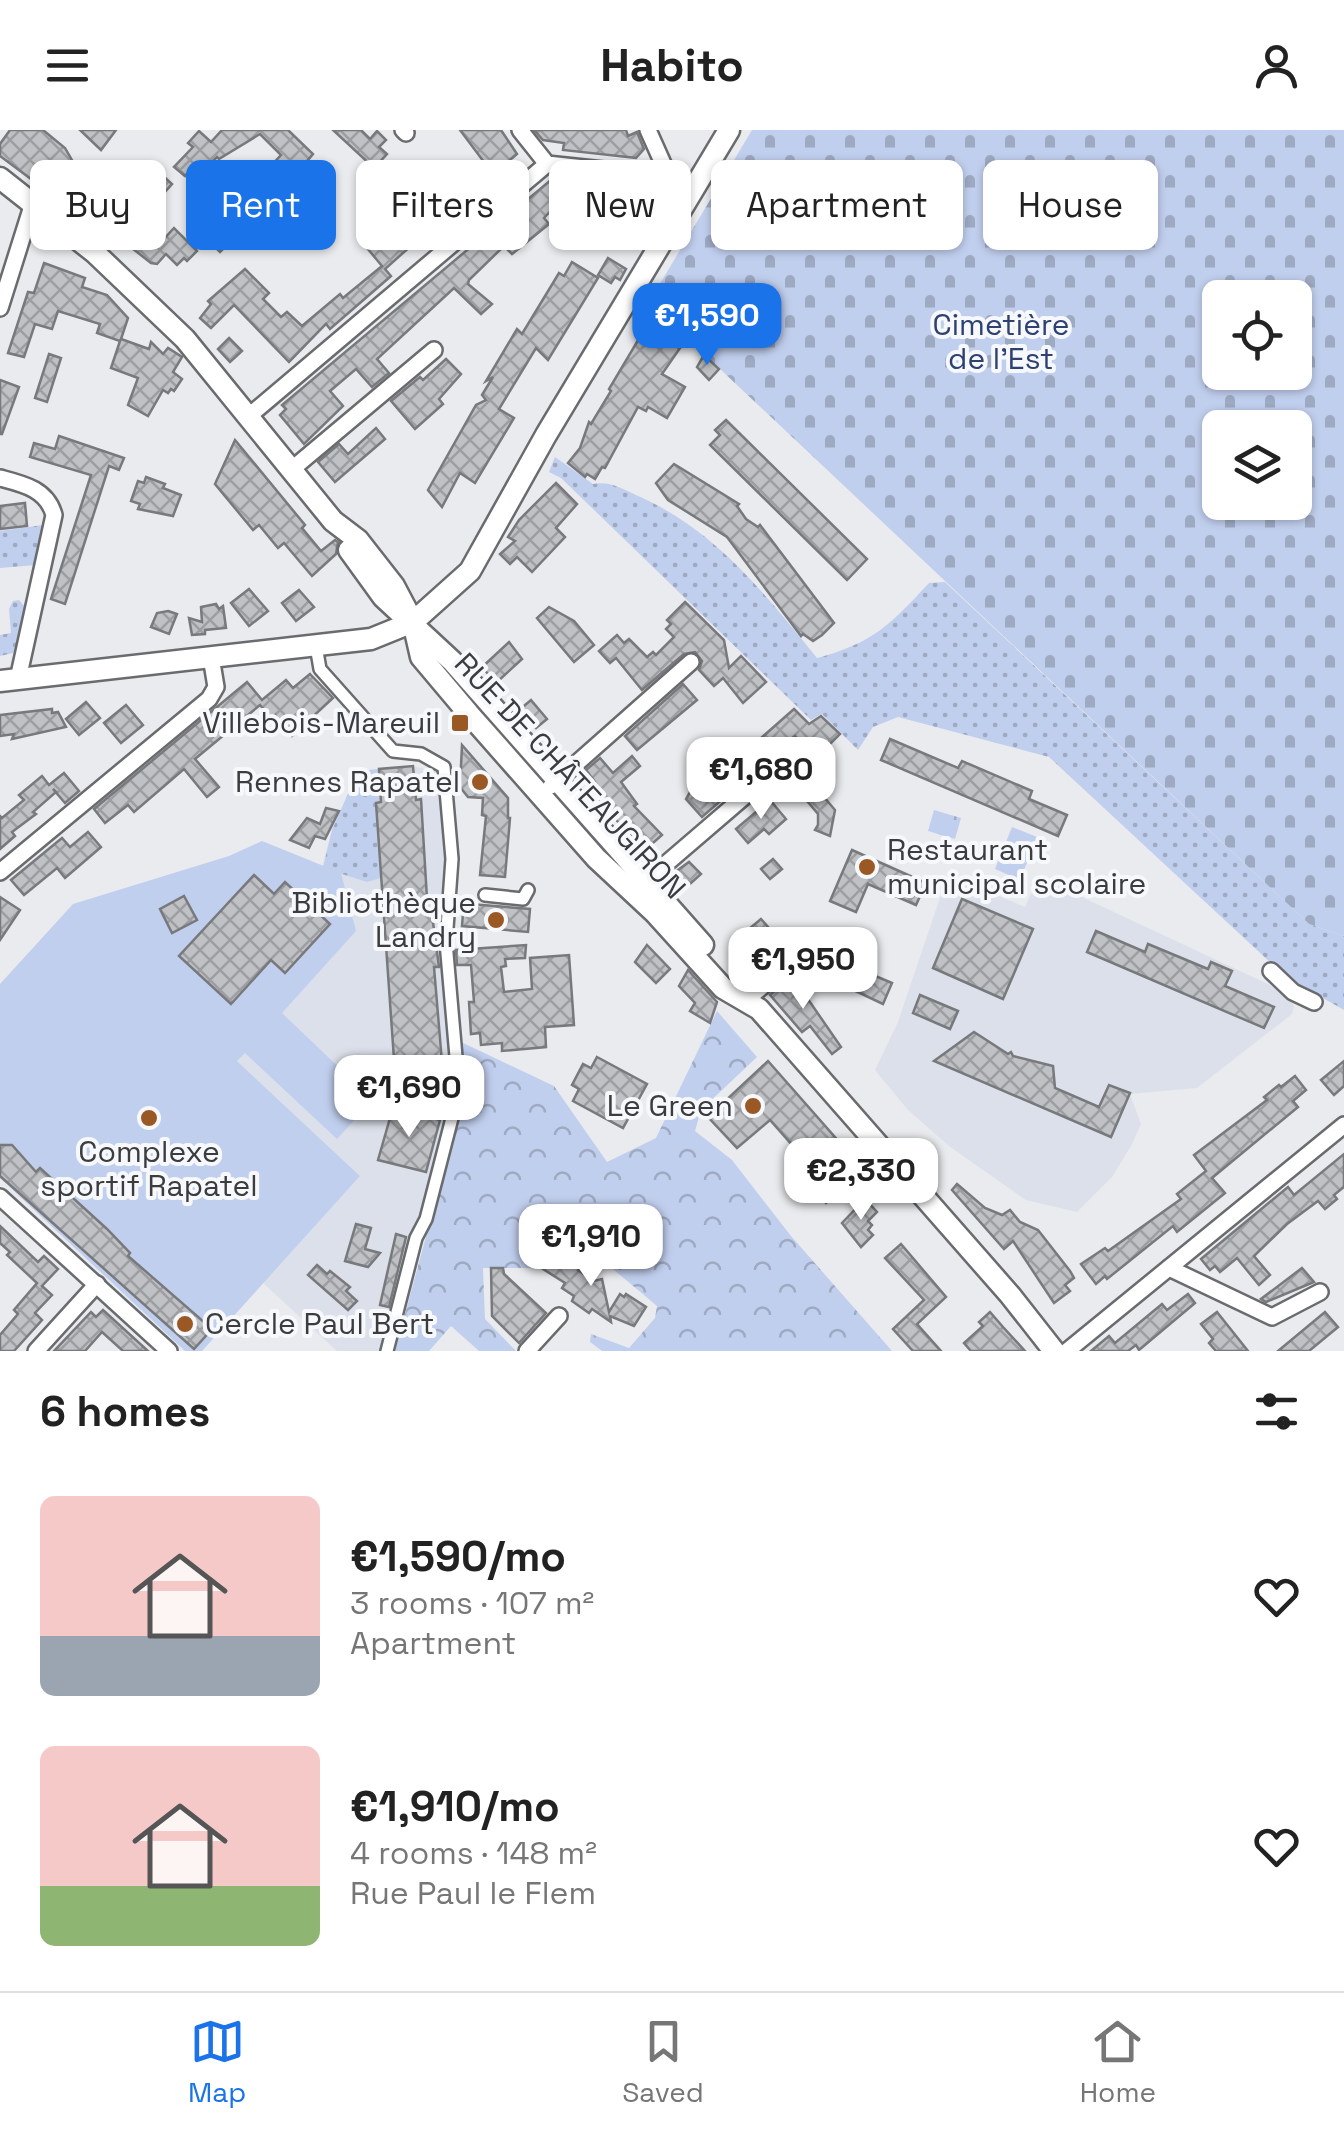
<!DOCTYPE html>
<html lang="en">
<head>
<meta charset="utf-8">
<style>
  body { margin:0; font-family:"Space Grotesk",sans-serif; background:#f2f2f2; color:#222; height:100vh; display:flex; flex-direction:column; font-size:38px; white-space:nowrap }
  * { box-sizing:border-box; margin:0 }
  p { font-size:32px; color:#767676 }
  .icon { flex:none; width:55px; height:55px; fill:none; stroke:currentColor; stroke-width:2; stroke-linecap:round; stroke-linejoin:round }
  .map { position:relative; height:1221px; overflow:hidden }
  .sheet { display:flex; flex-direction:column; background:#fff; flex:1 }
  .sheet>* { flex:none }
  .hud { position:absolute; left:30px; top:30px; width:1285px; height:90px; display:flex; gap:20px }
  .controls { position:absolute; left:1202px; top:150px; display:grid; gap:20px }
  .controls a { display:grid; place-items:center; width:110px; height:110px; border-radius:15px; background:#fff; box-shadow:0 2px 8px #0004; font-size:50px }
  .price { position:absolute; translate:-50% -85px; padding:0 22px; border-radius:20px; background:#fff; color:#222; font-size:32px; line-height:65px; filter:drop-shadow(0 2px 5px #0008) }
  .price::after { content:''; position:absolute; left:50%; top:60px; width:30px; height:22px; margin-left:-15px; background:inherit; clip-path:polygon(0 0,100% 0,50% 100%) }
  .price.active { background:#1a73e8; color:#fff }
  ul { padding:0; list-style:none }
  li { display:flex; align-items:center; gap:30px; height:250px; padding:0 40px }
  li span { display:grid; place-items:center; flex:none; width:280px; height:200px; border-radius:15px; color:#555 }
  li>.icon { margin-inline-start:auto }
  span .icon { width:120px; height:120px; fill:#fffc; stroke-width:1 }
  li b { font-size:42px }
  h2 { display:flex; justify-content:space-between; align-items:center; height:120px; padding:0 40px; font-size:42px }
  .tag { padding:0 35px; border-radius:15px; background:#fff; box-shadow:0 2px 8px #0004; font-size:35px; line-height:90px }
  .tag.active { background:#1a73e8; color:#fff }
  header { display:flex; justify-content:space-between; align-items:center; height:130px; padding:0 40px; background:#fff; font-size:45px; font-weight:700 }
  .menu { display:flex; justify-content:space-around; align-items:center; height:140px; border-top:2px solid #e0e0e0; background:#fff; font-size:28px; color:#767676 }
  .menu a { display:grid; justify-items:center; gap:5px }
  .menu .active { color:#1a73e8 }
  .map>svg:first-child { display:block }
</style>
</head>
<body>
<header><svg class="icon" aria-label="menu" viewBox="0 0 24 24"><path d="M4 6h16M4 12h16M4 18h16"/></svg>Habito<svg class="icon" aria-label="person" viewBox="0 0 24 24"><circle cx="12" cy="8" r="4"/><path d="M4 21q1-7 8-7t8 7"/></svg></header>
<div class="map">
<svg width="1344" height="1221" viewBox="0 0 1344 1221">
  <defs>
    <pattern id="grass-dots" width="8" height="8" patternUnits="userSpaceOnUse" patternTransform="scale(2.5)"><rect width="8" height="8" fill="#c1cfee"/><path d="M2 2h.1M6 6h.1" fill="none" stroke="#9ea9c2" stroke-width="1.8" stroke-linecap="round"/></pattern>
    <pattern id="cemetery-stones" width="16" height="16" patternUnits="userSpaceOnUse" patternTransform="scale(2.5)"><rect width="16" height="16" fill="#c1cfee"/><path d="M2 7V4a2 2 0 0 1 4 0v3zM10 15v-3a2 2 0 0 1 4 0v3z" fill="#9ea9c2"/></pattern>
    <pattern id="park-crowns" width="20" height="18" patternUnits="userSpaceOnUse" patternTransform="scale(2.5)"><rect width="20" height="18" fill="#c1cfee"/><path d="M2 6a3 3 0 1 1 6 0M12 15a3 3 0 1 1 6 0" fill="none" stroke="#9ea9c2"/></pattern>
    <pattern id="building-cross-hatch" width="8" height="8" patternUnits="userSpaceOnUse" patternTransform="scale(2.5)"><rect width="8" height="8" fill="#bfc1c5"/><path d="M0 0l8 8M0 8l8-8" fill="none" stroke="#9c9ea1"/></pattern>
  </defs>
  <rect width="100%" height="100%" fill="#e9ebee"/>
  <g fill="#dbe0ea">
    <polygon points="412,636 440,642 446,774 455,830 450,903 455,958 385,1221 337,1221 263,1153 360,1046 237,931 281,883 332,700 358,641"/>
    <polygon points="953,746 1025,777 1039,747 1285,862 1294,876 1292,884 1197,958 1130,964 1141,994 1131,1016 1112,1047 1077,1082 1026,1070 949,1016 908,980 875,940 898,892 946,750"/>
  </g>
  <g fill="url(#grass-dots)">
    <path d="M555,327L593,354C610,351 621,358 636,365C715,399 764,463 817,528C873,513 890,495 929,453L945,452L1309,794L1344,806V880L1286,847L1049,627L898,587L873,597L858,620L822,584L811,590L561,348L549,342Z"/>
    <polygon points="43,395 36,435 0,438 0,401"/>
    <polygon points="19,470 25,477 16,518 13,523 0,526 0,505 11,503 9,479 13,471"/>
    <polygon points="379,639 381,672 376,674 381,748 367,752 323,738 332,700 358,641"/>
  </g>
  <path fill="url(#cemetery-stones)" fill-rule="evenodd" d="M752,0H1344V806L1309,794L649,172ZM1220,168H1295V242H1220ZM1220,298H1295V372H1220Z"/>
  <g fill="url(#park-crowns)">
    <polygon points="934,680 961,688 955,709 928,701"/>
    <polygon points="717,881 757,927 701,980 695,1001 732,1030 791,1106 892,1221 602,1221 590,1212 591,1204 629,1218 655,1188 657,1176 601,1129 560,1101 534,1138 483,1138 485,1189 516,1221 479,1221 451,1196 429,1221 395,1221 459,985 465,955 459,911 554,956 607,1032 656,1008"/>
  </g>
  <g fill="#c1cfee">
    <polygon points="1012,697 1037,707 1020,750 995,739"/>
    <polygon points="262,711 341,743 356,801 282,883 373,970 337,1009 245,923 237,931 360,1046 202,1221 185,1221 0,1048 0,854 73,774 229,726"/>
  </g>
  <g fill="url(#building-cross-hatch)" stroke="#77797c" stroke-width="2.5">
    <polygon points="10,0 43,0 65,18 73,32 70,36 125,81 160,43 172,54 135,95 153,111 158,107 163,110 174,98 197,121 187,131 184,128 177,135 166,124 157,134 151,133 36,43 31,49 0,26 0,14"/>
    <polygon points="80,0 116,0 101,20"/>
    <polygon points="222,0 288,0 313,24 308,30 314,36 304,46 298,41 253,88 258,92 246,105 241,101 220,122 205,107 281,25 260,4 219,29 217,27 195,49 188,43 185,46 174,37 193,17 188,13 199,1 211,12"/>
    <polygon points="333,0 361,0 370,9 377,1 386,10 379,17 387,24 374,38"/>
    <polygon points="460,0 501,0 517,24 493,44"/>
    <polygon points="534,0 626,0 628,6 637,2 644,19 636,28 563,20 564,13 543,10"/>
    <polygon points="485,36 500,54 428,114 422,106 385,139 391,146 330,199 326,194 289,232 234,175 211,198 200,188 211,174 208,171 245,139 269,163 263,169 281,187 287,182 302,196 340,164 343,168 382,136 367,118 392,97 398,104 441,67 446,74 452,73 473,51 471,48"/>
    <polygon points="552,49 655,62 653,78 632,90 580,81 581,74 560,71 544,88 549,94 512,124 504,116 469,150 468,154 492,174 481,184 454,158 377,229 389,243 372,257 356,239 330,261 343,276 304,314 280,285 286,279 282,275"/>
    <polygon points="608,128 626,139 620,150 615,147 611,153 598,145"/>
    <polygon points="572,132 598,148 548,230 536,218 499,279 514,288 475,353 460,343 442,377 428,360 476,275 486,270 482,265 493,247 486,251 517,199 522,204 559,143 564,146"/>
    <polygon points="44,133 85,148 82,157 107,165 128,188 121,209 149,219 151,212 163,224 168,218 182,227 173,242 182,249 174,261 171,259 168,263 163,260 148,286 128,275 138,248 111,238 120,211 97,203 100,194 58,181 52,199 35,194 24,227 8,223 28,162 34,163"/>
    <polygon points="656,180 687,208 662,244 685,257 667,288 648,277 646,281 638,277 605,338 602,337 595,349 587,344 585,347 568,333 580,318 589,292 591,294 611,261 609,259"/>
    <polygon points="229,208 242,221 230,232 218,219"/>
    <polygon points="49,224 61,228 47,272 35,268"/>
    <polygon points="704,225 719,239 709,250 697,237"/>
    <polygon points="446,229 461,244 439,269 443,274 415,299 391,271 420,247 423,250"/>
    <polygon points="0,250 19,257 2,304 0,304"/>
    <polygon points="726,290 867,429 847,450 710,315 720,305 715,300"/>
    <polygon points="376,298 385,309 335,352 318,332 339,314 348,324"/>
    <polygon points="59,306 124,328 119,340 109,336 65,474 51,469 91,345 30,327 34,313 55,319"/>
    <polygon points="235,310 305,395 302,398 321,421 335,410 338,412 336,424 312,446 284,413 278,418 259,395 253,400 215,354"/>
    <polygon points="674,334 739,374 737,376 746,389 758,397 760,395 834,493 822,505 813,511 803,504 801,506 727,407 668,370 656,353"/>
    <polygon points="146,347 165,354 163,358 181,365 173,386 138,379 140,374 131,371 138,351 144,353"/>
    <polygon points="556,353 577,374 556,398 565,407 532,442 517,427 510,434 500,424 515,411 508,407 519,390"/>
    <polygon points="25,373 27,396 0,399 0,376"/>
    <polygon points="249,459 268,481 249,496 231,473"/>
    <polygon points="299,460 314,477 296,491 282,473"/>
    <polygon points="685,472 724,510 729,538 741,526 766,552 743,573 723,548 714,556 699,540 702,531 695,522 684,524 642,560 616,528 610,533 599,521 617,505 624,513 629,509 647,527 653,522 656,525 674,507 666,499 671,494 667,490"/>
    <polygon points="216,474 219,479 223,476 226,498 205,500 205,504 192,505 189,488 202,492 201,477"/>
    <polygon points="549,477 574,491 594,515 574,532 537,488"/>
    <polygon points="168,481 177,484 169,504 151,497 157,483"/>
    <polygon points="509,512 522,529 496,553 482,537"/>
    <polygon points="310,544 333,568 292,606 275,585 271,588 260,575 195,629 219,657 207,667 184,639 134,682 128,675 105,693 94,679 247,552 262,570 286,550 293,558"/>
    <polygon points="683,554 697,570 637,620 625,606"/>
    <polygon points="531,570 547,589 536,598 519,580"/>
    <polygon points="86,572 100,588 79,605 66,589"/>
    <polygon points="126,575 143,595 121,613 104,593"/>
    <polygon points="52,579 52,583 58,582 66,597 12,609 14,604 0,606 0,585"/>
    <polygon points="794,579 809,594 821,586 840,604 819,625 813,618 810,621 795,606 702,687 686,669 690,662 708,646 716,656 738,637 734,632"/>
    <polygon points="890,609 958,638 962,631 1032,661 1029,669 1067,685 1058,706 881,630"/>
    <polygon points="462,615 508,668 508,688 510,688 505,747 480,745 486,686 482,685 483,668 468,667 460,657"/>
    <polygon points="632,626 640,636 621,652 637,674 634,676 662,705 644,721 595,666 601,660 586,640 600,628 613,643"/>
    <polygon points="413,636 416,670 421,669 428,785 432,785 437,822 439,837 434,837 445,968 397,972 376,673 381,672 379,639"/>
    <polygon points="64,643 79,661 65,673 53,659 56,662 33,682 36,684 12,702 15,706 0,719 0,686 2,688 24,670 19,665 42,646 49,655"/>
    <polygon points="819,661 835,680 830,706 815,700 818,695 818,684 807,671"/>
    <polygon points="770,670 786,689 769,704 764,699 748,713 736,699"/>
    <polygon points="326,678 339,681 325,709 315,706 309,718 290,710 307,688 320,694"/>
    <polygon points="88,702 101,717 65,748 57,738 24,765 11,750 62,708 70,717"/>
    <polygon points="852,720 926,753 916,775 868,754 856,782 830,771"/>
    <polygon points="773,729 782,739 770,749 761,739"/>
    <polygon points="689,732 701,744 680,763 667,748"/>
    <polygon points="254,745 274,764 285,752 330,794 285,843 271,830 231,874 179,826"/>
    <polygon points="184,766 197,790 172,803 160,779"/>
    <polygon points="0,767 20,780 0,810"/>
    <polygon points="962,769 1033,799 1003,869 933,838"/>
    <polygon points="470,774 530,779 528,802 462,796 463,783 469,783"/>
    <polygon points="761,789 783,814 759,835 737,809"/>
    <polygon points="1096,801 1145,822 1148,814 1208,839 1211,832 1232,841 1225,856 1274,877 1264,898 1087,822"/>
    <polygon points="526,815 525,828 505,829 506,836 501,837 504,862 532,859 530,828 569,825 574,895 545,897 546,917 502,921 502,913 481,915 480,903 471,904 469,872 474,872 471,835 457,835 456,820"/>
    <polygon points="647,815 670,839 656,853 635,832"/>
    <polygon points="842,832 892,853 883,874 834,851"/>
    <polygon points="688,840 717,872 710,893 690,881 695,873 679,856"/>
    <polygon points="792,846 841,917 832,924 810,896 802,902 770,865"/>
    <polygon points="920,865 958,881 950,899 913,883"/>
    <polygon points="974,902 1008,924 1011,922 1013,926 1053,936 1055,958 1099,977 1109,955 1130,963 1111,1007 934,931"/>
    <polygon points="597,927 647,954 623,998 573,971 579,959 572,955 583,934 591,938"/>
    <polygon points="768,931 863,1039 826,1073 814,1059 809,1063 800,1052 809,1044 802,1037 807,1032 770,990 737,1018 708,987"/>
    <polygon points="1344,931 1344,956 1334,965 1321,950"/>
    <polygon points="1295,946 1306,960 1293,971 1298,977 1212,1048 1225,1063 1177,1102 1173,1096 1107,1149 1105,1146 1096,1154 1081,1134 1105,1118 1108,1121 1181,1069 1177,1064 1206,1041 1194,1025 1267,970 1264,967 1279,955 1281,957"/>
    <polygon points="397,979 440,990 426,1042 378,1030 392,981 398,983"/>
    <polygon points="0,1015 12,1015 36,1042 40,1038 107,1099 130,1123 128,1126 212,1199 194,1219 0,1046"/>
    <polygon points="1344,1024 1344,1057 1334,1065 1337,1069 1325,1079 1318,1071 1287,1094 1254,1126 1270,1145 1259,1155 1237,1128 1220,1142 1215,1136 1210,1140 1201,1129 1288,1057 1294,1065"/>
    <polygon points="957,1054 985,1078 1002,1085 1010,1080 1020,1092 1038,1100 1070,1141 1074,1148 1065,1155 1070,1161 1054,1173 1013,1111 1004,1119 952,1060"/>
    <polygon points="865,1069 877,1082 868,1091 872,1095 868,1100 873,1105 861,1117 842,1093"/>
    <polygon points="356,1094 371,1098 365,1119 380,1123 368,1137 345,1131"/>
    <polygon points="0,1096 38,1132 44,1126 58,1139 42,1156 52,1165 35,1183 42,1190 14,1221 0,1221 0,1205 18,1184 14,1180 37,1153 7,1125 10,1122 0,1113"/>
    <polygon points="396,1104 406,1107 389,1177 380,1175"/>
    <polygon points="901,1114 946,1167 917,1194 941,1221 913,1221 893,1199 924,1170 885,1128"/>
    <polygon points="575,1115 580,1136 578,1140 594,1151 602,1149 609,1182 620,1164 624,1167 626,1164 646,1177 634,1196 610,1186 611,1192 592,1179 589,1183 572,1171 574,1166 562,1158 565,1153 543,1139 560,1116 564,1119"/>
    <polygon points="317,1135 327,1144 330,1141 350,1157 346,1161 357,1171 348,1180 308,1145"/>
    <polygon points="491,1138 503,1138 504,1144 546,1183 519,1213 492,1186"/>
    <polygon points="1302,1138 1314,1152 1266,1172 1261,1169"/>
    <polygon points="1188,1164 1195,1173 1139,1220 1136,1215 1128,1221 1091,1221 1109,1206 1115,1213 1162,1174 1167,1180"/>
    <polygon points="103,1180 148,1221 123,1221 102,1202 85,1221 54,1221 91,1182 96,1187"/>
    <polygon points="990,1182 1003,1197 1025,1221 971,1221 964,1213 983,1196 979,1192"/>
    <polygon points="1217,1182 1248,1221 1216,1221 1209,1213 1213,1209 1201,1194"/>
    <polygon points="1325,1182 1338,1197 1309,1221 1278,1221"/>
  </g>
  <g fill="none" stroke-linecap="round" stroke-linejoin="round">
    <g stroke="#696b6e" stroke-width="16">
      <g id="pedestrian">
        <polyline points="316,516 320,539 393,621 421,624 444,637 452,729 446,812 459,961 426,1089 416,1108 387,1221"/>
        <polyline points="485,765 523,769 528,760"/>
      </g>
    </g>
    <g stroke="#696b6e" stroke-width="20">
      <g id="minor">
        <polyline points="403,0 406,3"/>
        <polyline points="520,0 547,34 669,47 692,61"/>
        <polyline points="648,0 669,47"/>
        <polyline points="0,178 33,73"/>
        <polyline points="249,286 547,34"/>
        <polyline points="291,340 434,220"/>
        <path d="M0,348C23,354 47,359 54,385L18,549"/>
        <polyline points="551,656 691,532"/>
        <polyline points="0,742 209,569 216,557 211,527"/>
        <polyline points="639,757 787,630"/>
        <polyline points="1271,841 1293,862 1314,872"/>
        <polyline points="744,872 813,813"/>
        <polyline points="0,1067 169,1221"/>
        <polyline points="1169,1138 1272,1187 1320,1162"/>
        <polyline points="36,1221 97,1154"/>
        <polyline points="527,1221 559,1186"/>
        <polyline points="1067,1221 1344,995"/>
      </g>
    </g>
    <g stroke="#696b6e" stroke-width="25">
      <g id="secondary">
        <polyline points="0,48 95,123 185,209 333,391 358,410 394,456 413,492 421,527 469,584 596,728 655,783 723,858 759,879 1010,1165 1054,1221"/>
        <polyline points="349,420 383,467 452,531 703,815"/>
        <polyline points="0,551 371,509 413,492 470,441 546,305 729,0"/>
      </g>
    </g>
    <use href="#pedestrian" stroke="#fff" stroke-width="11"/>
    <use href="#minor" stroke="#fff" stroke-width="15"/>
    <use href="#secondary" stroke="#fff" stroke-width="20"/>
  </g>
  <g fill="#9a5924" stroke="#f6f8fc" stroke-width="4">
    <rect x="450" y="583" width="20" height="20" rx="5"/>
    <circle cx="480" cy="652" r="10"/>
    <circle cx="867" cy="737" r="10"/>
    <circle cx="496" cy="790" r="10"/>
    <circle cx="753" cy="976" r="10"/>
    <circle cx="149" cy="988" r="10"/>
    <circle cx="185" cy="1194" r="10"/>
  </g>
  <g text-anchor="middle" stroke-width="8" stroke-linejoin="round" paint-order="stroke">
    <g font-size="30" fill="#2e4171" stroke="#f6f8fc">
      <text x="1001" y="205">Cimetière<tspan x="1001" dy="34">de l'Est</tspan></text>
    </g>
    <g font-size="30" fill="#3b3c3d" stroke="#f6f8fc" text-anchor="end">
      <text x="440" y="603">Villebois-Mareuil</text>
      <text x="460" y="662">Rennes Rapatel</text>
      <text x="887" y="730" text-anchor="start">Restaurant<tspan x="887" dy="34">municipal scolaire</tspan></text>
      <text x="476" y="783">Bibliothèque<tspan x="476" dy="34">Landry</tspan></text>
      <text x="733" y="986">Le Green</text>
      <text x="149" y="1032" text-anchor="middle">Complexe<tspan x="149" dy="34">sportif Rapatel</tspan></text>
      <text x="205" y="1204" text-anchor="start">Cercle Paul Bert</text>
    </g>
    <g font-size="30" fill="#3b3c3d" stroke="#f6f8fc">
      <text transform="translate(570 646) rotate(47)" y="10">RUE DE CHÂTEAUGIRON</text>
    </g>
  </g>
</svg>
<div class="controls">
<a><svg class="icon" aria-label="locate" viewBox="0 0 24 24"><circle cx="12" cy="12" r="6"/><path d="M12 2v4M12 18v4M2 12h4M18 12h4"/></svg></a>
<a><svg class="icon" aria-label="layers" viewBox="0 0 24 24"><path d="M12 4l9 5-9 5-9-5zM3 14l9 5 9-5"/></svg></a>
</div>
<b class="price active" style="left:707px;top:238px">€1,590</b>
<b class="price" style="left:761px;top:692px">€1,680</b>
<b class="price" style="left:803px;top:882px">€1,950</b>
<b class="price" style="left:409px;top:1010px">€1,690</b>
<b class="price" style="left:861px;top:1093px">€2,330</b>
<b class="price" style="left:591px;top:1159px">€1,910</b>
<div class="hud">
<a class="tag">Buy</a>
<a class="tag active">Rent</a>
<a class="tag">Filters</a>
<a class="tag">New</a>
<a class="tag">Apartment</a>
<a class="tag">House</a>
</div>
</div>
<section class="sheet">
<h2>6 homes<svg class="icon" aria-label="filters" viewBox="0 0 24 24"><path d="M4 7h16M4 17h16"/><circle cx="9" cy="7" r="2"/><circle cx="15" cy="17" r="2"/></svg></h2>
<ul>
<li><span style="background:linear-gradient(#f6c9c9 70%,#9aa5b1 0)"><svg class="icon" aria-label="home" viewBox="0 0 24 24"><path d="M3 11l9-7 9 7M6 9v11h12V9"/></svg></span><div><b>€1,590/mo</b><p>3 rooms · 107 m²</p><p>Apartment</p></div><svg class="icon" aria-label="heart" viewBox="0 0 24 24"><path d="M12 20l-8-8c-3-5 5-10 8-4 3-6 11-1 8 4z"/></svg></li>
<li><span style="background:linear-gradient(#f6c9c9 70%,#8fb573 0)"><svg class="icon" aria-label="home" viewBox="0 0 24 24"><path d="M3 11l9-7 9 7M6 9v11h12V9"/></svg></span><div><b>€1,910/mo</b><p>4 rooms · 148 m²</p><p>Rue Paul le Flem</p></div><svg class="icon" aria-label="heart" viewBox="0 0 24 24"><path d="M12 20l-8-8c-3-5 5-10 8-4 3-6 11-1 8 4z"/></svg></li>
</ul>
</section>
<nav class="menu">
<a class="active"><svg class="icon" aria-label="map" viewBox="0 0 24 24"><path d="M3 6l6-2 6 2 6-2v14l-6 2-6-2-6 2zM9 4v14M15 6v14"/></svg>Map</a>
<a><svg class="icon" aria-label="saved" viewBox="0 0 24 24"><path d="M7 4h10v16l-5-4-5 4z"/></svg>Saved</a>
<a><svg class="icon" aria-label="home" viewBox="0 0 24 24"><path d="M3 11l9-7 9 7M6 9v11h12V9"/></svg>Home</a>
</nav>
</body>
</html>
